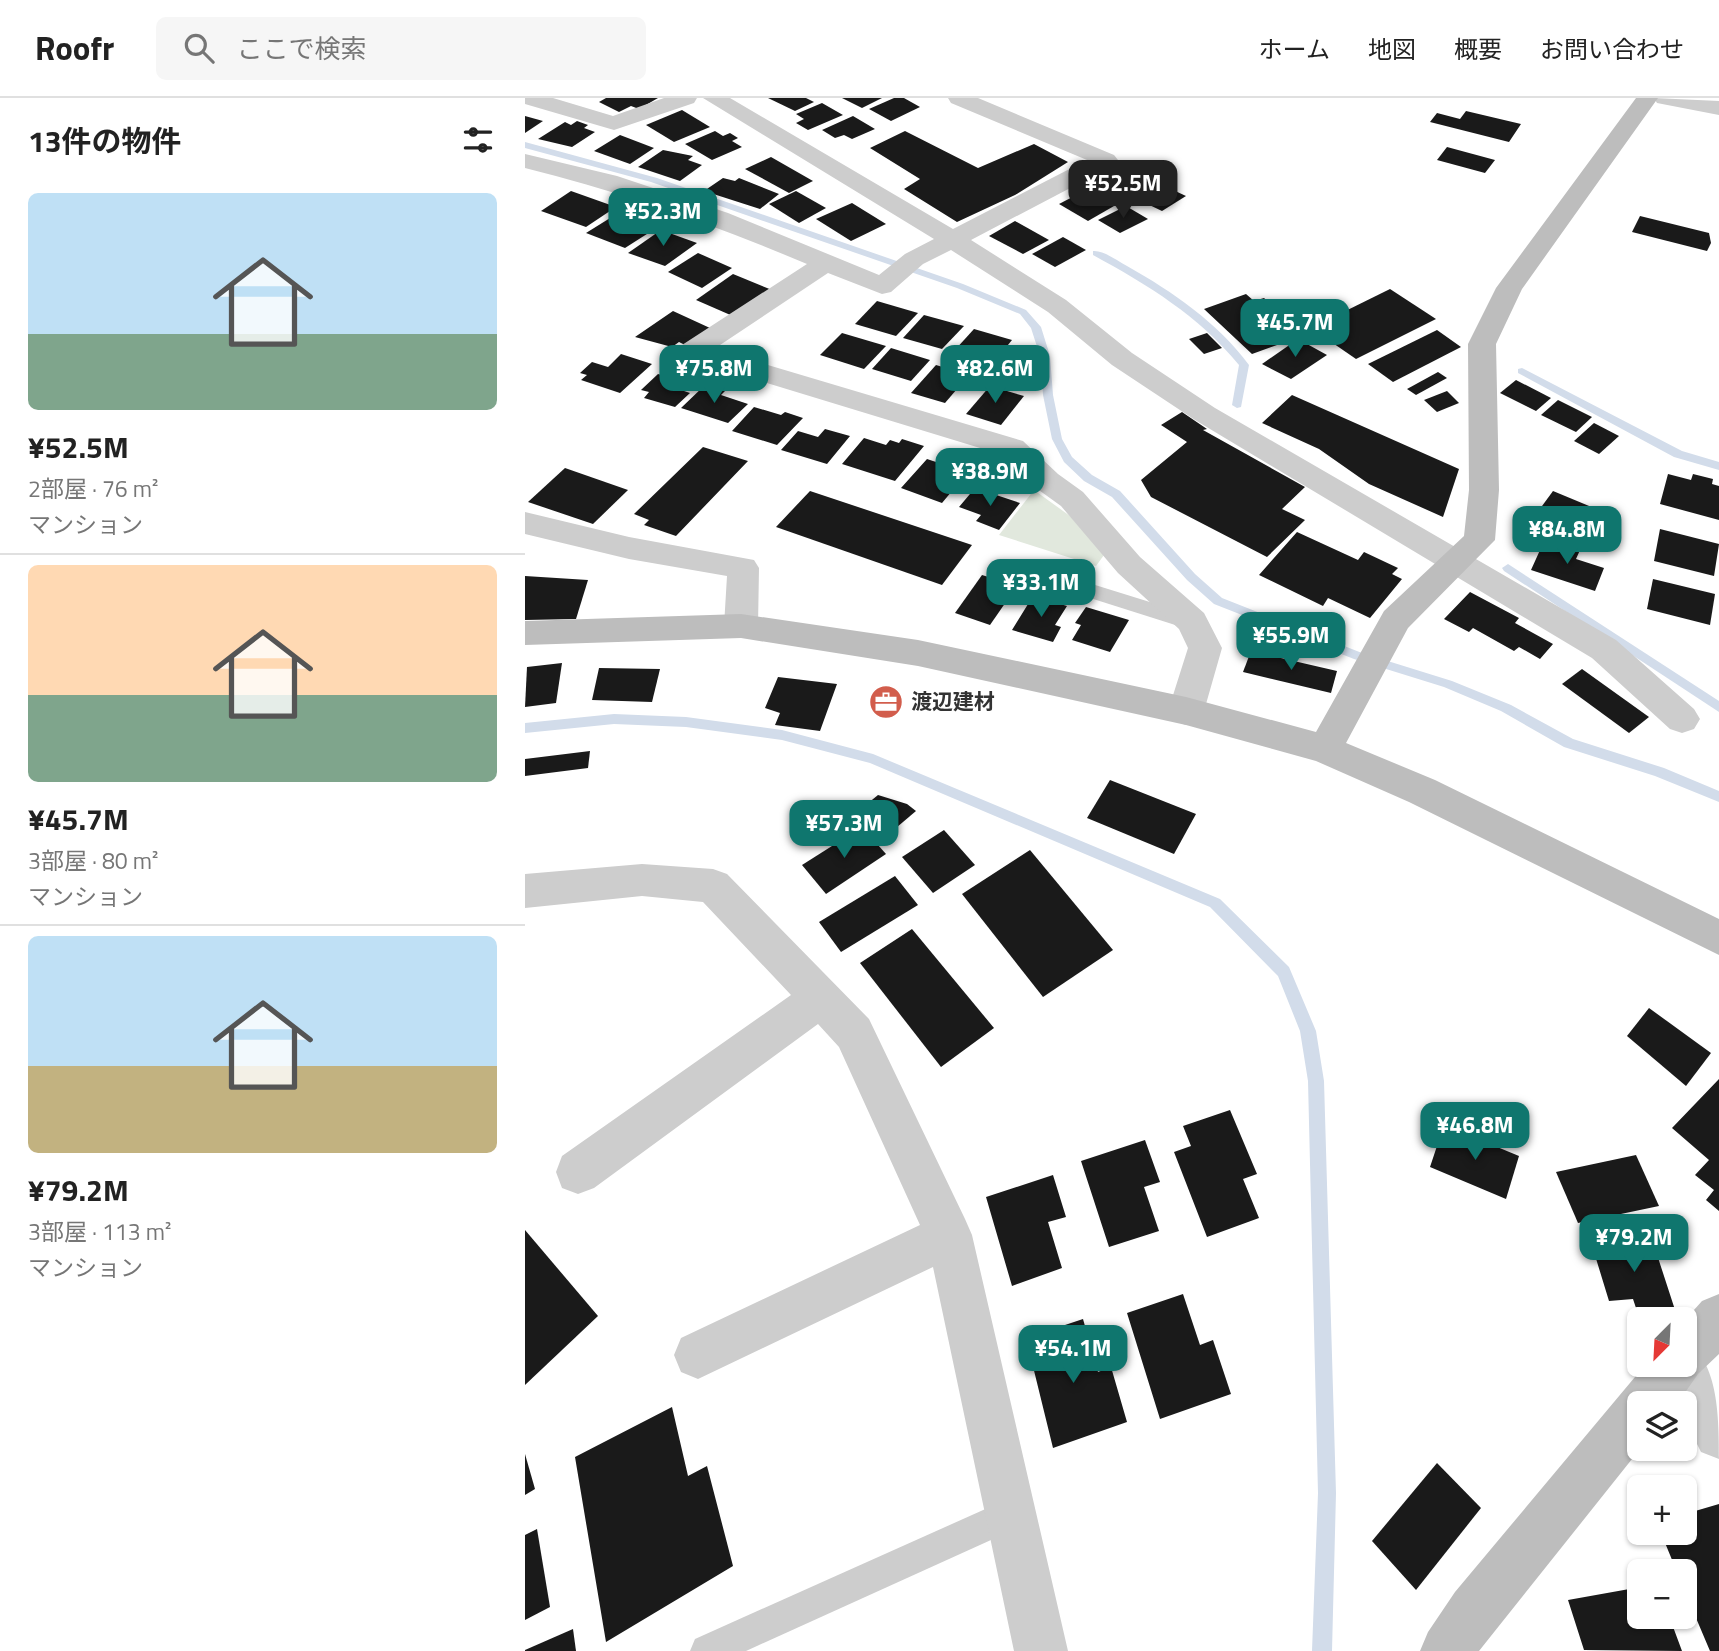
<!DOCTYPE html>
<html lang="ja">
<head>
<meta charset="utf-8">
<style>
  body { margin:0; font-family:"Titillium Web","Noto Sans JP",sans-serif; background:#f6f6f6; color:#222; height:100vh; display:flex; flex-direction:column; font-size:26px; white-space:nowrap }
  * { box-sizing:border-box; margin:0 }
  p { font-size:23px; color:#767676 }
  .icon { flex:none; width:38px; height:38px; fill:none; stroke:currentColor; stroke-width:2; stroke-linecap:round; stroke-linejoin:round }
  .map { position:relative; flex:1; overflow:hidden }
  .panel { display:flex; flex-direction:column; background:#fff; width:525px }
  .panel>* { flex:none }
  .needle { width:46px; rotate:204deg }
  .buttons { position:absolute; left:1102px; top:1209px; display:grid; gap:14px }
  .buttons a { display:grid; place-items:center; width:70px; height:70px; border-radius:10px; background:#fff; box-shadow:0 2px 5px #0004; font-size:35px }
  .price { position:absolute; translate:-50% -60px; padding:0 16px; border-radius:14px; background:#0f766e; color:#fff; font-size:23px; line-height:46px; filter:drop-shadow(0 2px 4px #0008) }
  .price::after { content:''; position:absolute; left:50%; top:42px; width:21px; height:16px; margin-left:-10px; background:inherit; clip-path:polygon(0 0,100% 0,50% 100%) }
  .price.selected { background:#222; color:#fff }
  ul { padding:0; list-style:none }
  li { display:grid; align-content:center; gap:14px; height:371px; padding:0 28px }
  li+li { border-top:2px solid #e0e0e0 }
  li span { display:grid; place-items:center; height:217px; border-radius:10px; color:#555 }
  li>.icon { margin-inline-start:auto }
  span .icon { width:126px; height:126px; fill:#fffc; stroke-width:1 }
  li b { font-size:30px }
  h2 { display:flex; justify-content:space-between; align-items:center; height:84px; padding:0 28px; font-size:30px }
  header { display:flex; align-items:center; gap:42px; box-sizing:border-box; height:98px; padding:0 35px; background:#fff; border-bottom:2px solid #e0e0e0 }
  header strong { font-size:33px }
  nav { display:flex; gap:38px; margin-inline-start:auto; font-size:24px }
  .search { width:490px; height:63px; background:#f6f6f6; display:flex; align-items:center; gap:18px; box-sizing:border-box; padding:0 24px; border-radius:10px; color:#767676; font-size:26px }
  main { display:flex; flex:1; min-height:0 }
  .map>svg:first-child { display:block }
</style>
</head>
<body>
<header>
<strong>Roofr</strong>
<div class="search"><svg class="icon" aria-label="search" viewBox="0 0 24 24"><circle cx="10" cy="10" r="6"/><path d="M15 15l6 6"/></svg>ここで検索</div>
<nav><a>ホーム</a><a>地図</a><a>概要</a><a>お問い合わせ</a></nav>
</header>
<main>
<section class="panel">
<h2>13件の物件<svg class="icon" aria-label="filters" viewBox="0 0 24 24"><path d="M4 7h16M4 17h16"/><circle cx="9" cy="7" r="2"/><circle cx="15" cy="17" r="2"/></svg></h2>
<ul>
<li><span style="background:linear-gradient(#bfe0f5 65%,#7fa58c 0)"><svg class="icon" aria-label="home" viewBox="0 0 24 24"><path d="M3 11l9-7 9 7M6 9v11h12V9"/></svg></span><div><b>¥52.5M</b><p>2部屋 · 76 m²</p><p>マンション</p></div></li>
<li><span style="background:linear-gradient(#ffd9b3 60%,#7fa58c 0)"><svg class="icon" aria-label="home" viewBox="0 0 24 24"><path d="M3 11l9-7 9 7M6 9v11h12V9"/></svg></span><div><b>¥45.7M</b><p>3部屋 · 80 m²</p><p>マンション</p></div></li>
<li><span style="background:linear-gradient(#bfe0f5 60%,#c2b280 0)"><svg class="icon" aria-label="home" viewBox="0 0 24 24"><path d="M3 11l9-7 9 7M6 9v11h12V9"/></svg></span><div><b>¥79.2M</b><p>3部屋 · 113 m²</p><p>マンション</p></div></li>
</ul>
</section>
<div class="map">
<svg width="1194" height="1553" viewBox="0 0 1194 1553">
  <rect width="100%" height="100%" fill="#fff"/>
  <polygon fill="#e1e8dd" points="509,392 545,418 579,457 571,468 474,437"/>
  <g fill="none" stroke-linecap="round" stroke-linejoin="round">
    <g fill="#d2dcea" fill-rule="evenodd">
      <polygon points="0,44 132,80 438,186 501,212 516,229 525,258 528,297 537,341 547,359 567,377 595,393 670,476 697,500 837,555 927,583 986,607 1048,641 1139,670 1194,693 1194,704 1130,678 1039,649 976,613 919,589 829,561 689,506 662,482 587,399 559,383 539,364 527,341 518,297 515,258 506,230 495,216 432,190 126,84 0,50"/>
      <path d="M568,153C579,152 592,163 602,168C648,194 692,224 724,267L716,309L712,310L707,307L714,267C674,218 623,187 568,157Z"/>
      <polygon points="997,270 1157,353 1194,364 1194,372 1149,359 993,275 993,271"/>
      <polygon points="983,466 1194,603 1194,614 979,473 977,470"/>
      <polygon points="89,616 161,619 257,632 348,656 695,801 764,869 791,933 799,983 811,1395 807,1553 787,1553 793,1395 783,983 775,933 753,878 685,809 345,665 257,642 161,629 89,626 0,635 0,625"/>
    </g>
  </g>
  <g fill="#1a1a1a">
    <polygon points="81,0 133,0 114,11 106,8 94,14 74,4"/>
    <polygon points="243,0 281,0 289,4 270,13"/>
    <polygon points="317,0 357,0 337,10"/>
    <polygon points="369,0 379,0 395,9 366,23 344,11"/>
    <polygon points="297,5 318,17 283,32 271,25 279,21 271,16"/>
    <polygon points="157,12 185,29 149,44 121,27"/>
    <polygon points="941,13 996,26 984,44 905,24 912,15 935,21"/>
    <polygon points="0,18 18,23 0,35"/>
    <polygon points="328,18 350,31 327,41 319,37 310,40 297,32"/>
    <polygon points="52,23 63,27 59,30 70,34 47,49 13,41 40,24 46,27"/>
    <polygon points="190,33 198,38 205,35 213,40 207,43 217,49 187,62 160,46"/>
    <polygon points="380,33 453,70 509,46 543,64 490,97 432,124 379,91 395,81 345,50"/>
    <polygon points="95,37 129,50 105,66 69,53"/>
    <polygon points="922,49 970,62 960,75 912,62"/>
    <polygon points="138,52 168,58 163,62 177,67 155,83 113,69"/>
    <polygon points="246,59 288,83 264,95 220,71"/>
    <polygon points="620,79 661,98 637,113 595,93"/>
    <polygon points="198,80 210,83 214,80 254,96 235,111 179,93"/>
    <polygon points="46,93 91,109 61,129 16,113"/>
    <polygon points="271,93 301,110 274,125 244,106"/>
    <polygon points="559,93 589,108 563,123 534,106"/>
    <polygon points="327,105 361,126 326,143 291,121"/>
    <polygon points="601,108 623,121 595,135 573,122"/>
    <polygon points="98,112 136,127 100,150 61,135"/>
    <polygon points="1115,118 1184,135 1186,145 1182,153 1107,134"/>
    <polygon points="490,123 524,142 498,156 464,138"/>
    <polygon points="136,132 172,145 140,168 103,155"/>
    <polygon points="538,139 561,152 530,169 507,156"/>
    <polygon points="173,155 207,170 177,190 143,174"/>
    <polygon points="208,176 247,192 210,219 171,202"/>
    <polygon points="865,191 911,221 831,261 786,230"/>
    <polygon points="721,196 729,203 739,200 780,237 727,256 679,211"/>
    <polygon points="352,203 393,215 371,238 330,226"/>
    <polygon points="148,213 185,230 160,247 154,244 147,249 110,239"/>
    <polygon points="399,217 439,228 417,251 378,240"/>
    <polygon points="449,231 487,242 469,264 429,253"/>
    <polygon points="912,232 936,249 868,284 843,266"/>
    <polygon points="317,235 361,248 339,271 295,257"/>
    <polygon points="682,235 697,250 679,256 664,241"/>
    <polygon points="773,241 802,257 766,281 737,266"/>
    <polygon points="366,250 405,262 386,283 347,271"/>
    <polygon points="96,256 127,266 95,295 56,282 62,277 55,275 67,264 83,269"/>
    <polygon points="411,267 444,277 420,305 386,295"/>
    <polygon points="913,274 922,280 891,297 882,291"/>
    <polygon points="133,276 166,286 159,293 165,295 150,309 119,300 124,294 116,292"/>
    <polygon points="991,282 1026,300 1011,313 975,295"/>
    <polygon points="180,287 200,293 196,297 223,306 203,325 156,310"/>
    <polygon points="465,288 499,298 476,327 441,316"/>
    <polygon points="922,293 934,305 912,314 899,302"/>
    <polygon points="767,297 934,371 918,419 844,386 794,351 737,325"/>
    <polygon points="1033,302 1067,319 1051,334 1016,317"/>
    <polygon points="229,309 256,317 260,314 278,320 252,347 207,333"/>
    <polygon points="657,314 682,331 678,332 780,389 757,411 780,422 742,459 626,399 616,382 662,344 636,327"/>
    <polygon points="1069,325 1094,338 1074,356 1049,343"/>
    <polygon points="300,331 325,338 302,366 256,352 273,333 293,339"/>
    <polygon points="339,340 361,347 365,342 374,345 377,341 399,348 370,383 317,366"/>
    <polygon points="178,349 223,363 151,438 119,427 124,422 109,416"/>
    <polygon points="402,361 423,368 427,363 447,369 417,405 376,390"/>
    <polygon points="40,370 103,392 68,426 3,404"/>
    <polygon points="1143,376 1166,382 1168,376 1188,381 1187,386 1194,388 1194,422 1135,406"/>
    <polygon points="450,390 495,405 474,432 451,423 456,417 434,409"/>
    <polygon points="285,393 447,447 417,487 251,429"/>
    <polygon points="1028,393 1093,420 1075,447 1009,419"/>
    <polygon points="1135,431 1194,446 1189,478 1129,463"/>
    <polygon points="772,434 833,462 839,454 873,470 867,476 877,481 845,520 803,500 798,508 734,477"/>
    <polygon points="1020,441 1055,452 1051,461 1079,470 1070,493 1006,472"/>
    <polygon points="457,477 492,488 465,527 430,515"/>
    <polygon points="0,478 63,482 51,521 0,522"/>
    <polygon points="1128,481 1190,496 1185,527 1122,511"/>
    <polygon points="945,494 994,520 990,525 1028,546 1015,561 994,549 989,553 948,530 944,534 919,521"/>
    <polygon points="508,498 542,508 530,527 536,529 528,544 487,532"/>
    <polygon points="561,509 604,522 585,554 547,542 556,527 550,525"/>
    <polygon points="726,553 812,573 806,595 718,574"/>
    <polygon points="37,565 31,605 0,609 2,569"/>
    <polygon points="74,570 135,571 127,604 67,602"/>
    <polygon points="1057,571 1124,619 1104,635 1037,586"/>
    <polygon points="253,579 312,586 295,633 250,627 255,615 240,610"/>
    <polygon points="65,653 63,670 0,678 0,661"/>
    <polygon points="585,682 671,716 649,756 562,720"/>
    <polygon points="353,697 382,706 391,713 365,735 336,711"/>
    <polygon points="337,729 361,756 301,796 277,767"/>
    <polygon points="419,732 450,767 408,795 377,759"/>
    <polygon points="505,752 588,852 518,899 437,796"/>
    <polygon points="370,778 393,807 316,854 294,824"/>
    <polygon points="387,831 469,930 416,969 335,865"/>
    <polygon points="1124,910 1186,955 1161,988 1102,938"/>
    <polygon points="1194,981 1194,1113 1181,1102 1189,1092 1170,1077 1184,1062 1147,1030"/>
    <polygon points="705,1012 732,1076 718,1081 734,1120 682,1139 649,1054 666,1048 658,1028"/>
    <polygon points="919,1027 994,1058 981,1101 905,1069"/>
    <polygon points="620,1042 635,1084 619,1089 634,1133 584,1149 556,1063"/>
    <polygon points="1111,1057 1134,1108 1053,1125 1031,1074"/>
    <polygon points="528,1077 541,1119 523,1124 537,1170 487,1188 461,1099"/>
    <polygon points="0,1132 73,1218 0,1287"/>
    <polygon points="1125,1135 1152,1218 1115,1222 1108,1201 1084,1203 1065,1141"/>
    <polygon points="658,1196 675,1247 688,1242 706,1296 635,1321 602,1215"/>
    <polygon points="558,1221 573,1274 586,1269 602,1324 528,1350 501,1240"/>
    <polygon points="147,1309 163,1378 182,1368 208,1468 81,1544 50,1359"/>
    <polygon points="0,1356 10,1391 0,1397"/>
    <polygon points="912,1365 956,1410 891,1492 847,1443"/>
    <polygon points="1194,1406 1194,1553 1185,1553 1160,1494 1160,1474 1152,1474 1136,1435 1160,1435 1160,1416"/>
    <polygon points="12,1431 25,1509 0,1522 0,1437"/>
    <polygon points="1110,1490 1115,1519 1119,1519 1123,1531 1147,1526 1157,1553 1059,1552 1043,1502"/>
    <polygon points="48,1531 51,1553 0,1553 0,1552"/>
  </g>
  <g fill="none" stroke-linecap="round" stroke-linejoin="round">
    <g fill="#cdcdcd" fill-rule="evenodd">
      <polygon points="493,463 673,519 677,524 673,529 666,532 486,475 483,470"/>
      <polygon points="485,1400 497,1404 501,1416 497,1428 221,1553 165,1553 170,1541"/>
    </g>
    <g fill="#cdcdcd" fill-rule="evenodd">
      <polygon points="0,0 28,0 88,18 139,0 172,0 169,5 89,32 0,6"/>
      <path d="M178,0H205L428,131L562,62L426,5L423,0H453L589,57L593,62L589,67L446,142L541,202L607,255L690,310L1091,542L1169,611L1175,621L1169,631L1157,635L1145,631L1067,560L670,322L587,267L523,214L426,152L398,166L366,194L357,196L303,175L189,251L498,343L533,376L558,394L615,459L679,515L697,550L679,613L673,623L661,627L649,623L643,613L663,550L654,531L593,475L536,408L511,390L478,357L157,259L153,253L157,247L282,166C189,127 98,94 0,70V56L92,78L203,115L354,177L380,156L409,141Z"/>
      <polygon points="1129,0 1194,3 1194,17 1132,5"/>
      <polygon points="0,414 104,439 229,462 234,470 233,528 228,537 216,540 204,537 199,528 202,478 104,461 0,436"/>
      <polygon points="117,766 188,771 202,776 344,921 440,1121 447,1137 543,1553 489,1553 408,1169 173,1281 156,1274 149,1257 156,1240 395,1127 314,949 293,926 69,1090 53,1096 37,1090 31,1074 37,1058 266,897 178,804 117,798 0,810 0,776"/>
      <path d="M1160,1244C1194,1262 1194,1322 1194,1361L1176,1354L1160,1322V1306H1152L1134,1267H1160Z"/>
    </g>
    <g fill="#bdbdbd" fill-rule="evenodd">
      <polygon points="1111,0 1133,0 997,191 971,246 974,392 970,442 883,530 821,645 910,682 1194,821 1194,857 884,704 791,663 661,627 393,568 216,540 0,547 0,523 216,516 393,542 661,599 791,634 859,513 939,438 944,392 943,246 971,190"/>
      <polygon points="1194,1196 1194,1256 1173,1276 1152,1306 1115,1306 1115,1351 954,1553 895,1553 903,1534 930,1494 1120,1267 1160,1267 1160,1222 1177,1203"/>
    </g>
  </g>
  <defs>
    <g id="office-disc" transform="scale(1.75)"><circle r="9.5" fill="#d25d4c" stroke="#fff"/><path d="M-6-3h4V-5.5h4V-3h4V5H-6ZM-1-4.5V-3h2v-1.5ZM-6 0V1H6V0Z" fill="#fff"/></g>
  </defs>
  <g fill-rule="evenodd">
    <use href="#office-disc" x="361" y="604"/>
  </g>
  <g text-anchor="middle" stroke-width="7" stroke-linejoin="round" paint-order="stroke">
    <g font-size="21" font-weight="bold" fill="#333" stroke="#fff" text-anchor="start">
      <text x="386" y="611">渡辺建材</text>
    </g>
  </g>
</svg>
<div class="buttons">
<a><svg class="needle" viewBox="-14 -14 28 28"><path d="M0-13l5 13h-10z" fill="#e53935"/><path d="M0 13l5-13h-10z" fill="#767676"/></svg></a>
<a><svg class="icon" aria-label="layers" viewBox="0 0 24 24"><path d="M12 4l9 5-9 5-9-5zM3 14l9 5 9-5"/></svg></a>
<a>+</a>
<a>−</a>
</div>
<b class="price selected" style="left:598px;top:122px">¥52.5M</b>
<b class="price" style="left:138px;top:150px">¥52.3M</b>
<b class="price" style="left:770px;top:261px">¥45.7M</b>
<b class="price" style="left:189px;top:307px">¥75.8M</b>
<b class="price" style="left:470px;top:307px">¥82.6M</b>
<b class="price" style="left:465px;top:410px">¥38.9M</b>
<b class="price" style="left:1042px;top:468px">¥84.8M</b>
<b class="price" style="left:516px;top:521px">¥33.1M</b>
<b class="price" style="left:766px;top:574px">¥55.9M</b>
<b class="price" style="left:319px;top:762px">¥57.3M</b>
<b class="price" style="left:950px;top:1064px">¥46.8M</b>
<b class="price" style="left:1109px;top:1176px">¥79.2M</b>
<b class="price" style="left:548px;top:1287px">¥54.1M</b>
</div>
</main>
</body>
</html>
